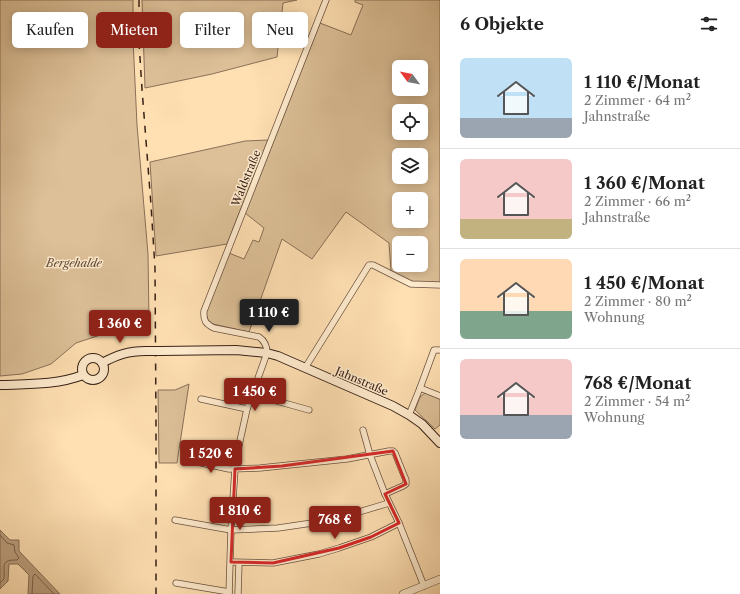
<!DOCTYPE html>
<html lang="de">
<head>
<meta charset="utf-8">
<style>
  body { margin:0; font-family:"Libre Caslon Text",serif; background:#f6f6f6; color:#222; height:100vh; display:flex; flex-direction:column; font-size:15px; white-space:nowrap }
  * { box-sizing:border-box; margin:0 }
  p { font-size:13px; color:#767676 }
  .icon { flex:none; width:22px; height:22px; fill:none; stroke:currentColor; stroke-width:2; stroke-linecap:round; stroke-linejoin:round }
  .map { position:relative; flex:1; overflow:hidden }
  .panel { display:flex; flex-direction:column; background:#fff; width:300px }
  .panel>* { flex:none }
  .hud { position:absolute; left:12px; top:12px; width:368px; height:36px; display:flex; gap:8px }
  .needle { width:26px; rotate:302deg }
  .tools { position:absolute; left:392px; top:60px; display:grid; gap:8px }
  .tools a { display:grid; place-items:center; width:36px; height:36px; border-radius:6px; background:#fff; box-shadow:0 2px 10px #0003; font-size:20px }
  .price { position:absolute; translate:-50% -34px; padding:0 9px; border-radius:4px; background:#8f2418; color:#fff; font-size:13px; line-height:26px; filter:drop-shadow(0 1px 2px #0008) }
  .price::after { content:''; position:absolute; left:50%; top:24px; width:12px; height:9px; margin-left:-6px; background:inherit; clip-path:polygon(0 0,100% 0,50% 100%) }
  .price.current { background:#222; color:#fff }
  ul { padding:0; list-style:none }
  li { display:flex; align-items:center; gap:12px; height:100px; padding:0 20px }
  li+li { border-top:1px solid #e0e0e0 }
  li span { display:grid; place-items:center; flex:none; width:112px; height:80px; border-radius:6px; color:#555 }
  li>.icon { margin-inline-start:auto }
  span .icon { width:48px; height:48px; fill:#fffc; stroke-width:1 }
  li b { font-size:17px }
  h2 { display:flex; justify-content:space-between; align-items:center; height:48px; padding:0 20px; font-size:17px }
  .tag { padding:0 14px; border-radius:6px; background:#fff; box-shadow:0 2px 10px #0003; font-size:14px; line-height:36px }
  .tag.current { background:#8f2418; color:#fff }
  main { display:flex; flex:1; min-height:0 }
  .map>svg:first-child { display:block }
</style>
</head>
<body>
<main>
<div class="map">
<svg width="440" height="594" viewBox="0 0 440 594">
  <rect width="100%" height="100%" fill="#ffe0b3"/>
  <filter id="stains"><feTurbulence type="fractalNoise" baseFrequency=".005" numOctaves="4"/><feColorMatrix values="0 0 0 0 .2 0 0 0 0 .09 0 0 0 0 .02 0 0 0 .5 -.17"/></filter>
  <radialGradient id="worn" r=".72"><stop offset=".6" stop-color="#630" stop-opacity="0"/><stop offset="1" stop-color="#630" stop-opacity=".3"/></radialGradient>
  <g fill="#ddc098" stroke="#8a7058" fill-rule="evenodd">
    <polygon points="0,0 133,0 133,39 137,125 148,254 149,319 76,343 51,364 22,374 0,376"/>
    <polygon points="142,0 297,0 283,3 277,57 212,74 145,88"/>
    <path d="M355,0H440V283L410,282L391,271L389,243L346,212L312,259L282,239L249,332L213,324L208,320L206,313L229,253L244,259L253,240L259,242L264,228L245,213L320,23L351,35L363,5L355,2ZM399,67H421V89H399ZM399,111H421V133H399ZM399,155H421V177H399ZM399,199H421V221H399ZM399,243H421V265H399Z"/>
    <polygon points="268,140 227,244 156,256 150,162 245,141"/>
    <polygon points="189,384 177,463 159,463 158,390 175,390"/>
    <polygon points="425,393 440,398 440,425 435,429 415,410 420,397"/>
  </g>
  <polygon fill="#bb9f7e" stroke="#866d55" points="0,530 10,540 19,540 19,551 60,594 28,594 29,575 18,564 9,564 8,581 0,589"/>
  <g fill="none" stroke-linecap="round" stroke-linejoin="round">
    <g stroke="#79604a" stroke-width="1">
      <path d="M0,535L7,543L14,545L15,552L19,558L17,560C0,560 5,565 4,579L0,583"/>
      <polyline points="32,594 33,576 35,574 54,594"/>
    </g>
    <g stroke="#69513e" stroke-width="7">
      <g id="minor">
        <polyline points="440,350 434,350 420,388 440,396"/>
        <polyline points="305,368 369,265 373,265 411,284 440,285"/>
        <polyline points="252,394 309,410"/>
        <polyline points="201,399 247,409"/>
        <polyline points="409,415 420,388"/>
        <polyline points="363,430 370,455 385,494 399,523 424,586"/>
        <polyline points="188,460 229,469 260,468 347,459 389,451 393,451 395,453 406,480 406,484 403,486 385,494"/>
        <polyline points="175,520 231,530 278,528 326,521 349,515 389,503"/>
        <polyline points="231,562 273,563 319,554 339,548 371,537 399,523"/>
        <polyline points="176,583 229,592"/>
        <path d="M229,594L231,530L235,469L238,450L247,409L267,353C267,346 265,341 259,337L214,328C206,324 203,321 204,311L326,0"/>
        <polyline points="238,594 239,563"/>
      </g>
    </g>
    <g stroke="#69513e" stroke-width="8">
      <polyline id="tertiary" points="403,594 440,579"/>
    </g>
    <g stroke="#372117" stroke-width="10">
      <g id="secondary">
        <polyline points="160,351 236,350 267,353 278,356 393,406 409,415 422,424 440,443"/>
        <circle cx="93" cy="369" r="11"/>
        <path d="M102,363C117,355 128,351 146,351"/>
        <path d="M0,385C28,384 57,385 83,375"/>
      </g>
    </g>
    <use href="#minor" stroke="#ffebce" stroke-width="5.5"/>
    <use href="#tertiary" stroke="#ffebce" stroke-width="7"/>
    <use href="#secondary" stroke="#ffebce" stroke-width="8"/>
    <polyline stroke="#372117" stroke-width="1.5" stroke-dasharray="7 7" stroke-linecap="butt" points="139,0 139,42 142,89 151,205 155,268 156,423 156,594"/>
    <g stroke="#372117" stroke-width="10" stroke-linecap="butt">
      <polyline id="secondary-bridge" points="146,351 160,351"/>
    </g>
    <use href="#secondary-bridge" stroke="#ffebce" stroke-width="8"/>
  </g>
  <path fill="none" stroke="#d62828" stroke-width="3" stroke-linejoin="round" d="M393,451L406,484L385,494L399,523L371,537L339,548L273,563L231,562L235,469L282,466Z"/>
  <g text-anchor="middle" stroke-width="3" stroke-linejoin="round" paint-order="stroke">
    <g font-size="11" fill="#372117" stroke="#ffebce">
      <text transform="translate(246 178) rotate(-68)" y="4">Waldstraße</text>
      <text transform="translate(362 381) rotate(23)" y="4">Jahnstraße</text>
    </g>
    <g font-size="11" font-style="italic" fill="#604937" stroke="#ffebce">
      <text x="74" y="267">Bergehalde</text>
    </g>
  </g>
  <rect width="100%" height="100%" filter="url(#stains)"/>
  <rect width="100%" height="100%" fill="url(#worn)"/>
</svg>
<div class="tools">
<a><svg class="needle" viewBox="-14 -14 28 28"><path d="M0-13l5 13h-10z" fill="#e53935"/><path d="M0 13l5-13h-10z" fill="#767676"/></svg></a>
<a><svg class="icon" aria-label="locate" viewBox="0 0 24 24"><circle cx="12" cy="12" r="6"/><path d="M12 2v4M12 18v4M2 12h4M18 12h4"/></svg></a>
<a><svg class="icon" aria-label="layers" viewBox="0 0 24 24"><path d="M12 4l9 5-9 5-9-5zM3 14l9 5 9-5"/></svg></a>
<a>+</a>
<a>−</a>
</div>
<b class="price current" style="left:269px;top:333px">1 110 €</b>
<b class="price" style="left:120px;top:344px">1 360 €</b>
<b class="price" style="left:255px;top:412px">1 450 €</b>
<b class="price" style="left:211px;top:474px">1 520 €</b>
<b class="price" style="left:240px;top:531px">1 810 €</b>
<b class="price" style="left:335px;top:540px">768 €</b>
<div class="hud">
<a class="tag">Kaufen</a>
<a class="tag current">Mieten</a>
<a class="tag">Filter</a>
<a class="tag">Neu</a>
</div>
</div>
<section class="panel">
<h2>6 Objekte<svg class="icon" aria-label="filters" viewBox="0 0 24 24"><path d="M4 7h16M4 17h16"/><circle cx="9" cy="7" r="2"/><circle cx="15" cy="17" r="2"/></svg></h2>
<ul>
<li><span style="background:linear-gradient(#bfe0f5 75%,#9aa5b1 0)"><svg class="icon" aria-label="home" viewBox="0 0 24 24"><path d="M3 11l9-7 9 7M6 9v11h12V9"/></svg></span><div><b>1 110 €/Monat</b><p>2 Zimmer · 64 m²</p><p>Jahnstraße</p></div></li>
<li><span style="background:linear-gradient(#f6c9c9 75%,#c2b280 0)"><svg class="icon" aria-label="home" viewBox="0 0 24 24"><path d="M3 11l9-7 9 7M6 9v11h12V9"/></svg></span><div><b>1 360 €/Monat</b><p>2 Zimmer · 66 m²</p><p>Jahnstraße</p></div></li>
<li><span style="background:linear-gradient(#ffd9b3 65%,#7fa58c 0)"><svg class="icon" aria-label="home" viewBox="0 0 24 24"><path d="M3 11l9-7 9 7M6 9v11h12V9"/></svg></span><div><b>1 450 €/Monat</b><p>2 Zimmer · 80 m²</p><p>Wohnung</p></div></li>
<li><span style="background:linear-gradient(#f6c9c9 70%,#9aa5b1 0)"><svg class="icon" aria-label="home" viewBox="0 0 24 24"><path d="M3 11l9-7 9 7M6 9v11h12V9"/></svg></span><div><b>768 €/Monat</b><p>2 Zimmer · 54 m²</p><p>Wohnung</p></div></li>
</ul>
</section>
</main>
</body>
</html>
